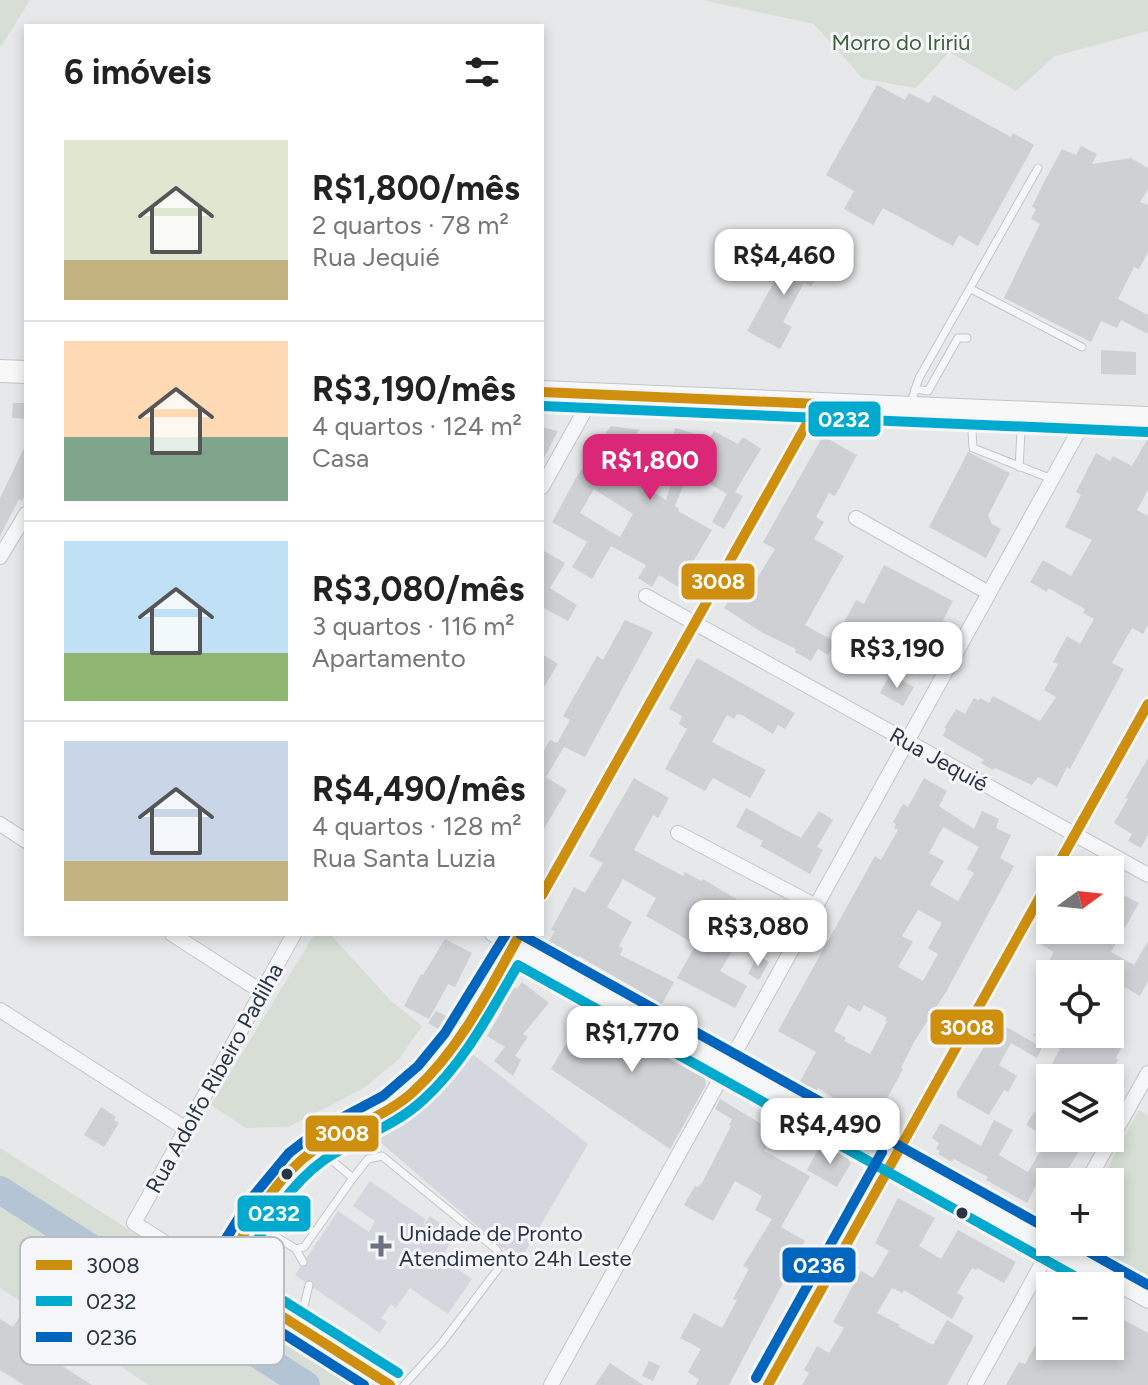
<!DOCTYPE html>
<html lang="pt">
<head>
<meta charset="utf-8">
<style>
  body { margin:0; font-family:Figtree,sans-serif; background:#f6f6f6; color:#222; height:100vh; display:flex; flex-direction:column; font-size:30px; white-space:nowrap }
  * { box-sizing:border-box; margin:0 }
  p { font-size:26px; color:#767676 }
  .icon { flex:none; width:44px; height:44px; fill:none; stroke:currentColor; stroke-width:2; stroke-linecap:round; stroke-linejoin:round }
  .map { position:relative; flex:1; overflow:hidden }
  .sheet { position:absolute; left:24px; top:24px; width:520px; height:912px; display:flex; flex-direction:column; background:#fff; border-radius:0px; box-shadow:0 4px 12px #0003 }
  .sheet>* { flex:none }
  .needle { width:52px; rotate:75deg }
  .fabs { position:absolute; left:1036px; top:856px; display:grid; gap:16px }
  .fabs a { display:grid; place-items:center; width:88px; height:88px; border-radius:0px; background:#fff; box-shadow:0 4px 12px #0003; font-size:40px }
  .price { position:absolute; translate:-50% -68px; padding:0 18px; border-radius:16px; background:#fff; color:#222; font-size:26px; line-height:52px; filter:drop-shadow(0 2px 4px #0008) }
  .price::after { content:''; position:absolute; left:50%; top:48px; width:24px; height:18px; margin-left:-12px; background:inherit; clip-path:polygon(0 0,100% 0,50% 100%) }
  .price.on { background:#db2777; color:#fff }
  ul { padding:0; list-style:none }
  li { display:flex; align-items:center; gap:24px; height:200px; padding:0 40px }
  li+li { border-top:2px solid #e0e0e0 }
  li span { display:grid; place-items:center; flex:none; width:224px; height:160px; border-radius:0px; color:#555 }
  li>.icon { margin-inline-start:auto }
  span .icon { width:96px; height:96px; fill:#fffc; stroke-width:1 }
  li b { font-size:34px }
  h2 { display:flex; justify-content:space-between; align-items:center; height:96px; padding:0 40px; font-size:34px }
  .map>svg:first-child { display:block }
</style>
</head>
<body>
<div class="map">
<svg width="1148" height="1385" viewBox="0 0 1148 1385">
  <rect width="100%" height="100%" fill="#e6e8ea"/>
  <g fill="#d4d7dd">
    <polygon points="471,1053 588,1144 519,1262 372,1135"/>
    <polygon points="370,1181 425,1219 423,1226 430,1216 456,1234 441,1258 472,1279 448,1314 410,1288 396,1308 391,1304 381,1318 387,1322 380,1333 295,1275 338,1211 369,1232 375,1221 353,1206"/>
  </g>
  <g fill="#d6ded6">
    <polygon points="0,0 30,0 0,48"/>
    <polygon points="703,0 1148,0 1148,31 1055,56 1016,91 949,52 916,88 863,79 814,24"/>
    <polygon points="318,934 330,934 390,1000 422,1026 399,1059 364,1088 288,1127 246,1128 211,1105 312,938"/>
    <polygon points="1139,1110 1148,1116 1148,1285 1071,1242 1110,1242 1110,1182 1100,1182"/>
    <polygon points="0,1148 375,1385 149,1385 0,1288"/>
  </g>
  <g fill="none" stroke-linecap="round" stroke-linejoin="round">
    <polyline stroke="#b4c4d5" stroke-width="28" points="0,1190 306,1385"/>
  </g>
  <g fill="#ced0d3" fill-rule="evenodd">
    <polygon points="877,85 905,100 909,93 929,103 934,95 1011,137 1013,133 1034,145 978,246 959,235 953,246 883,208 873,225 844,209 854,191 826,175"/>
    <polygon points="1081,146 1097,154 1092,164 1131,158 1148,168 1148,189 1140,202 1148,205 1148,252 1139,269 1134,267 1118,299 1148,315 1148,334 1121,320 1117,328 1101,321 1091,342 1004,298 1040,224 1031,219 1036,209 1032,207 1043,184 1062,149 1076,155"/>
    <polygon points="794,246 824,262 811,287 804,283 783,322 792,327 780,349 747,331"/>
    <polygon points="1101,350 1136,352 1136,375 1101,374"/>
    <polygon points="13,403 26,403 26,419 12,418"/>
    <path d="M611,426L640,430L624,450L644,459L635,480L666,500L676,468L657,462L662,447L670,449L675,428L710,438L714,431L738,444L743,437L761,449L735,492L743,496L724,529L712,522L727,494L689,472L675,506L679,509L678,511L712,530L678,587L659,575L652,587L638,578L646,565L611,546L592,579L572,567L587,542L552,522L576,478ZM594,489L633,514L620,537L580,513Z"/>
    <polygon points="542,427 558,431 542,462"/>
    <polygon points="823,436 857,455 835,496 829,493 816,517 824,522 814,539 844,556 805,625 835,642 828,655 818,649 811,661 795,652 796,649 763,633 724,608 739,584 750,590 775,549 763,542"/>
    <polygon points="1148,438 1148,490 1137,510 1148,516 1148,625 1143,634 1132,628 1112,663 1124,669 1070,769 1067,767 1057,787 1038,777 1032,785 995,768 993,770 981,763 984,760 943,736 946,729 944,728 956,709 965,714 974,698 979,701 980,698 989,703 993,696 1040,721 1056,697 1044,690 1058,664 1053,662 1067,636 1080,644 1094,619 1083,613 1085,609 1048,588 1047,592 1030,582 1043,560 1071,576 1092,540 1065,527 1081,495 1076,492 1096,453 1110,461 1113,456 1132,466"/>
    <polygon points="26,444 26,493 22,501 19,499 0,536 0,498"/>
    <polygon points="968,452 1010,473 988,515 992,524 1001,529 986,558 929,527"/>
    <polygon points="542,550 565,563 550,588 577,605 568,621 542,607"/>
    <polygon points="884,565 953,601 925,655 907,645 893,669 836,637 856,600 864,604"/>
    <polygon points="625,620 653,632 585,757 564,747 546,777 567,790 542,832 542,754 550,740 557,743 570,720 563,716 597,656 603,660"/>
    <polygon points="542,654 558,664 542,690"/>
    <polygon points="697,658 795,713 785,729 778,725 773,734 742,715 737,714 734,719 727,715 712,742 766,770 750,798 713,778 705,791 665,769 687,729 679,724 682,716 669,709"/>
    <polygon points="890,674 914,687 903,706 880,693"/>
    <polygon points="1148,758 1148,835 1141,848 1128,841 1132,834 1114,823 1128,799 1125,798"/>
    <polygon points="634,778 669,798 658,818 653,815 634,850 683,876 685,872 701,881 703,879 756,911 749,925 742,922 733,938 736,945 720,971 747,986 735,1008 677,978 696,945 646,916 656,898 623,879 607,907 632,922 619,946 623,948 620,955 674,982 662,1004 579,956 574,965 544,949 555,931 551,930 574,887 585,893 603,863 589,856"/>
    <path d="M924,778L947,791L939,806L974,829L982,811L999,819L996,828L1011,835L1000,858L1014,866L946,992L914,1042L901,1068L903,1069L885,1102L891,1106L882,1122L875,1128H866L854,1121L859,1113L818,1088L812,1099L796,1089L816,1052L778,1031L875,856L881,860L898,830L894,828L896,824L893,822L903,804L908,807ZM943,827L979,847L967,869L974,873L958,901L930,885L944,861L929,853ZM918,910L942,923L928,948L938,954L923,981L898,967L913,942L902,936ZM848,1005L860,1012L864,1005L887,1018L885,1020L887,1022L870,1054L844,1041L846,1038L834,1031Z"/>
    <polygon points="746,808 801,838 819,811 833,820 817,847 823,850 810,874 760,846 763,841 736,827"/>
    <polygon points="1110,888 1139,903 1111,952 1134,965 1148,941 1148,981 1140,996 1125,987 1110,1013 1110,974 1042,974 1054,952 1039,943 1046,930 1110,930"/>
    <polygon points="445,939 472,953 455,987 448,984 429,1019 404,1006 421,974 423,975"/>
    <polygon points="758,955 769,962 759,980 748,974"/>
    <polygon points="507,982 517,989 522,982 549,1003 523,1034 528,1037 515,1056 521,1060 513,1076 494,1061 505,1047 487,1036 503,1009 493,1002"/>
    <polygon points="590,1003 703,1068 706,1085 670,1149 551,1069"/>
    <polygon points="436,1011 448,1017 440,1030 428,1023"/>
    <polygon points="999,1023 1042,1047 1037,1058 1011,1043 999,1065 1017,1076 1008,1092 1004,1090 989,1115 957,1097 957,1092 984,1047 982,1046 992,1029 995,1031"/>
    <polygon points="1032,1034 1097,1034 1121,1048 1116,1058 1118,1060 1107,1078 1056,1078 1047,1073 1060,1049"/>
    <polygon points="720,1099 775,1132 764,1151 810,1176 781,1227 805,1241 729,1385 696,1385 699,1379 688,1372 701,1349 680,1338 694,1313 722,1328 737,1300 733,1299 749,1269 743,1266 772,1219 755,1210 762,1196 735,1181 713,1221 684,1205 695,1186 698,1187 702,1183 731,1126 729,1125 732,1119 715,1109"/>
    <polygon points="101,1107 116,1117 114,1120 119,1123 104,1147 84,1135"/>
    <polygon points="1034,1112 1050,1122 1050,1138 1087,1138 1060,1182 1051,1182 1041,1176 1027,1203 986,1180 988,1177 954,1159 952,1162 938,1154 940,1151 936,1149 939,1143 932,1138 940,1124 942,1124 981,1146 994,1120 1013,1130 999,1155 1028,1172 1048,1138 1026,1125"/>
    <polygon points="820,1146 835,1154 837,1149 850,1156 848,1160 851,1163 837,1187 807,1170"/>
    <polygon points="898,1198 935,1218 919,1246 941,1259 958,1230 1016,1262 1004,1283 977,1268 976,1270 972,1268 957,1293 964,1297 952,1319 904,1290 902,1293 892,1288 877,1313 900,1325 899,1327 933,1345 947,1320 974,1336 947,1385 802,1385 809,1373 804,1370 817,1346 829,1353 844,1328 833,1322 861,1271 873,1278 889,1251 875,1243"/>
    <polygon points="1110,1312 1148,1333 1148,1385 1006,1385 1019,1362 1025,1364 1040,1337 1050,1343 1050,1346 1110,1346"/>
    <polygon points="20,1316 67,1346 56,1362 92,1385 24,1385 0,1370 0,1319 13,1327"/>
    <polygon points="649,1361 660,1366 653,1381 642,1376"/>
    <polygon points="610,1363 643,1385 595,1385"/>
  </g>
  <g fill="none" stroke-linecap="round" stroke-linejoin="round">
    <g stroke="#c4c6c8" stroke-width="9">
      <g id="lane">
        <polyline points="971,289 1082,347"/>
        <polyline points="915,389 928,391 958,338 967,338"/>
        <polyline points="910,405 919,378 1038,168"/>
        <polyline points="971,413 973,448 1052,479"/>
        <polyline points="1019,467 1022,415"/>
        <polyline points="353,1178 368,1159 382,1156 496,1249 500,1256 498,1269 441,1344 404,1385"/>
        <polyline points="252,1222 296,1249 304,1247 353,1178 317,1148"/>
        <polyline points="296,1249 303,1262"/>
        <polyline points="299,1327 309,1285"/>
      </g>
    </g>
    <g stroke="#c4c6c8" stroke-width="16">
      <g id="street">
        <polyline points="542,487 594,394"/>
        <polyline points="856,518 989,593"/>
        <polyline points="0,557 26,514"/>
        <polyline points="646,596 1148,875"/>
        <polyline points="0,824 26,841"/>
        <polyline points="678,833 816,906"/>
        <polyline points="1055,870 1148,704"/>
        <polyline points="542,895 818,404"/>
        <polyline points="172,934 262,992"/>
        <polyline points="294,934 134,1223 390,1385"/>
        <polyline points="492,934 1148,1301"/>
        <polyline points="0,1010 186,1129"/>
        <polyline points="1087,1182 1148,1073"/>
        <path d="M219,1276C246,1232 272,1180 314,1150C346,1128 386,1117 414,1091C459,1049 490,987 520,934"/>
        <polyline points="551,1385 1087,416"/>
        <polyline points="768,1385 1050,879"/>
        <polyline points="975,1385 1054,1242"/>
      </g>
    </g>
    <g stroke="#c2c5c8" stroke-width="24">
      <g id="primary">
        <polyline points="0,371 26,372"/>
        <polyline points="542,392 1148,418"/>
      </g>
    </g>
    <use href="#lane" stroke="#f5f6f7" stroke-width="7"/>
    <use href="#street" stroke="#f5f6f7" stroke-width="14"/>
    <use href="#primary" stroke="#f8f8f8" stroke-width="22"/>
    <g stroke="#f4f6f9" stroke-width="16">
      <g id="bus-1">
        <polyline points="542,392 818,404 542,895"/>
        <polyline points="1055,870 1148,704"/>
        <path d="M390,1385L219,1276C246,1232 271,1181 314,1150C346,1127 385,1118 414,1091C461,1048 490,988 520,934"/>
        <polyline points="768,1385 1050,879"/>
      </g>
    </g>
    <g stroke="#f4f6f9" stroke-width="16">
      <g id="bus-2">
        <polyline points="542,406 1147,432"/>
        <path d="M398,1373L238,1272C262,1232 285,1188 324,1160C356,1138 394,1127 423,1100C465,1062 490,1012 518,965L1092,1286"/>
      </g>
    </g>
    <g stroke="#f4f6f9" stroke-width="16">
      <g id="bus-3">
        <polyline points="520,934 1050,1230"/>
        <polyline points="1071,1242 1148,1285"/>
        <polyline points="756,1378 882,1152"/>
        <polyline points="364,1385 210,1287 205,1279 206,1271 250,1200 289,1153 319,1130 383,1096 418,1066 445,1033 506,934"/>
      </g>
    </g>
    <use href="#bus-1" stroke="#ce8f0e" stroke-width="10"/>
    <use href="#bus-2" stroke="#00a9ce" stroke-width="10"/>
    <use href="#bus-3" stroke="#0065bd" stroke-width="10"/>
  </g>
  <g fill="#2b3445" stroke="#f4f6f9" stroke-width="3">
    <circle cx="287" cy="1174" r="7"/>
    <circle cx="962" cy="1213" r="7"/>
  </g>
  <path fill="#6c737f" stroke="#f4f6f9" stroke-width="3" d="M377 1234h8v8h8v8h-8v8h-8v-8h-8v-8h8z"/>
  <g text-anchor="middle" stroke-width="6" stroke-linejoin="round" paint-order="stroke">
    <g font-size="22" fill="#3f6138" stroke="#f4f6f9">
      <text x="901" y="50">Morro do Iririú</text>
    </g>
    <g font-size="22" fill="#2b3445" stroke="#f4f6f9">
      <text transform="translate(939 759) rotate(29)" y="8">Rua Jequié</text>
      <text transform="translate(214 1078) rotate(-61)" y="8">Rua Adolfo Ribeiro Padilha</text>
    </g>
    <g font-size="22" fill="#2b3445" stroke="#f4f6f9" text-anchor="start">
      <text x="399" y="1241">Unidade de Pronto<tspan x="399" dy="25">Atendimento 24h Leste</tspan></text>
    </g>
  </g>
  <rect x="20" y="1237" width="264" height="128" rx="12" fill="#f4f6f9" stroke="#b8bcc3" stroke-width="2"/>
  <rect x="36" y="1260" width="36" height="10" fill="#ce8f0e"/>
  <rect x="36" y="1296" width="36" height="10" fill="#00a9ce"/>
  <rect x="36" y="1332" width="36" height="10" fill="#0065bd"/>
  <g font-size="22" fill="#2b3445">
    <text x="86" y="1273">3008</text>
    <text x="86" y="1309">0232</text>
    <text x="86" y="1345">0236</text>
  </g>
  <g stroke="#f4f6f9" stroke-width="3">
    <rect x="807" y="400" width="75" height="38" rx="8" fill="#00a9ce"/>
    <rect x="680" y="562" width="76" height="39" rx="8" fill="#ce8f0e"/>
    <rect x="929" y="1008" width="76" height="38" rx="8" fill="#ce8f0e"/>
    <rect x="304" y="1114" width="76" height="39" rx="8" fill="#ce8f0e"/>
    <rect x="236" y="1194" width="76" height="39" rx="8" fill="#00a9ce"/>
    <rect x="781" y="1246" width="76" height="38" rx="8" fill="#0065bd"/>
  </g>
  <g font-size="22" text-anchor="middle" font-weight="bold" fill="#fff">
    <text x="844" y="427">0232</text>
    <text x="718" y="589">3008</text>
    <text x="967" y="1035">3008</text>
    <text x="342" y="1141">3008</text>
    <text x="274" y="1221">0232</text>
    <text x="819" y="1273">0236</text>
  </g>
</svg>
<div class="fabs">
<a><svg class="needle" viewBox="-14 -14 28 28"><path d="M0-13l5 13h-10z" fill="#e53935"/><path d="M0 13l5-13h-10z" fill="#767676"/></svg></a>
<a><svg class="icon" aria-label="locate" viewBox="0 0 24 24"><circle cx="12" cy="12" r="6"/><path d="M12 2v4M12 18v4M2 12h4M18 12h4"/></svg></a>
<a><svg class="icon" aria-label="layers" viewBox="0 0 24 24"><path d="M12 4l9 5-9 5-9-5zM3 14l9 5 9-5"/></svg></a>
<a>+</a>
<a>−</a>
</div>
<b class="price" style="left:784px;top:297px">R$4,460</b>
<b class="price on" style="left:650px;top:502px">R$1,800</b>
<b class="price" style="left:897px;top:690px">R$3,190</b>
<b class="price" style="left:758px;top:968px">R$3,080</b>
<b class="price" style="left:632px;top:1074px">R$1,770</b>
<b class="price" style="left:830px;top:1166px">R$4,490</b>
<section class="sheet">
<h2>6 imóveis<svg class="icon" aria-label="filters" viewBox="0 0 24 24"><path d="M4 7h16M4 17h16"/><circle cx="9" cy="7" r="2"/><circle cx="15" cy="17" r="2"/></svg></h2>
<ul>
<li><span style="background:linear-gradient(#dfe7d0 75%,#c2b280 0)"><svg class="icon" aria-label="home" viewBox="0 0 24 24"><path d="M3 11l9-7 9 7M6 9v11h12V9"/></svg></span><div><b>R$1,800/mês</b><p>2 quartos · 78 m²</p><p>Rua Jequié</p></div></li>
<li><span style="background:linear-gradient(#ffd9b3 60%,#7fa58c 0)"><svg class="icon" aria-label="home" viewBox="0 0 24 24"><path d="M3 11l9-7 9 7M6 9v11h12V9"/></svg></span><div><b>R$3,190/mês</b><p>4 quartos · 124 m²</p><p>Casa</p></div></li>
<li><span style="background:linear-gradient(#bfe0f5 70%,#8fb573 0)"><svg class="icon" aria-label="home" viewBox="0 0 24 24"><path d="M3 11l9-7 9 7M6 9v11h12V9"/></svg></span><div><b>R$3,080/mês</b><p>3 quartos · 116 m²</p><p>Apartamento</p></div></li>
<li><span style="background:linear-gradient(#c9d6e8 75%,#c2b280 0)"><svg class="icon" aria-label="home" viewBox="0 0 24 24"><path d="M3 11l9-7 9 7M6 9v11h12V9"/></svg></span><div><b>R$4,490/mês</b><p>4 quartos · 128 m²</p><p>Rua Santa Luzia</p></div></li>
</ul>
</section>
</div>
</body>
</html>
